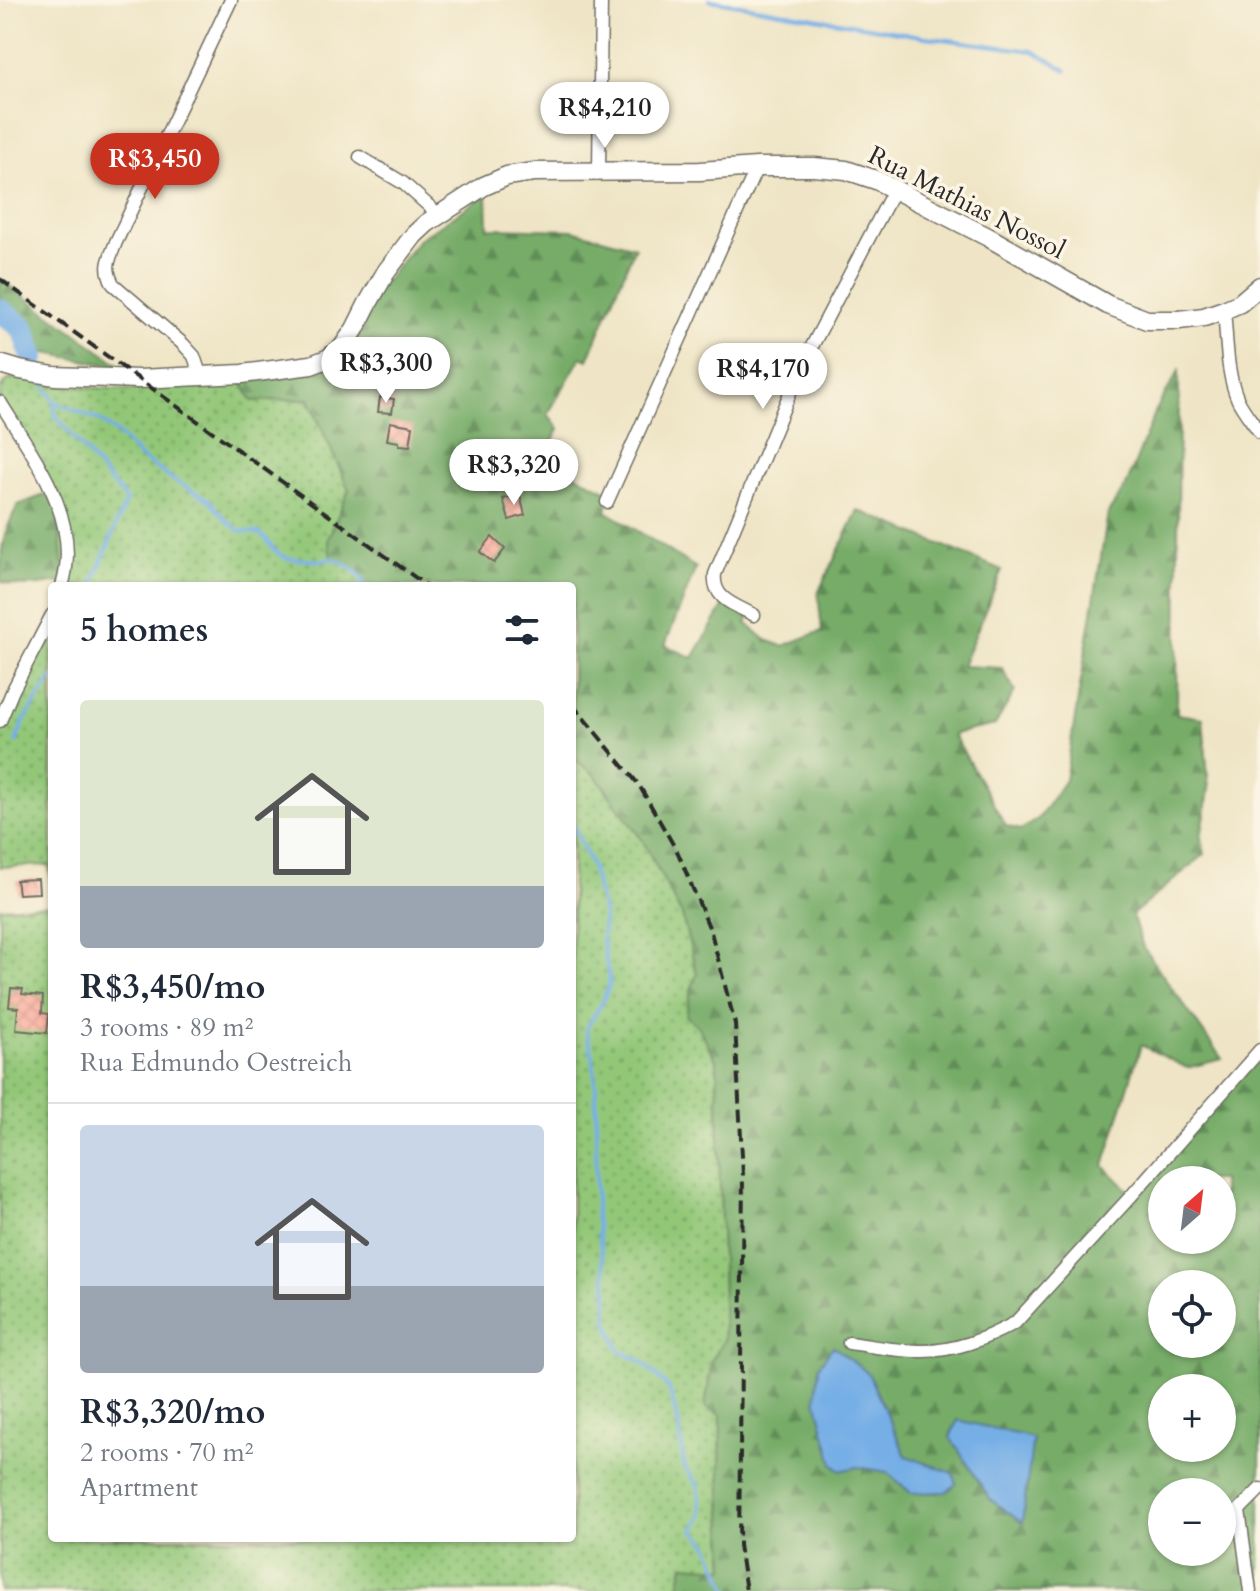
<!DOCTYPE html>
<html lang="en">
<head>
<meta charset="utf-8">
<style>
  body { margin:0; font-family:Cardo,serif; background:#f6f6f7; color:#1f2937; height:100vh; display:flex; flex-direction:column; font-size:30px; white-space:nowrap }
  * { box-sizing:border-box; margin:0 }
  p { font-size:26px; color:#747a83 }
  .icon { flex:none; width:44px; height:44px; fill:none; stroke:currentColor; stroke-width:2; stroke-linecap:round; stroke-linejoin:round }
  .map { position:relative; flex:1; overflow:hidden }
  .sheet { position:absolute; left:48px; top:582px; width:528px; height:960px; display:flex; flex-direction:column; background:#fff; border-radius:8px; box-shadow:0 2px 6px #0004 }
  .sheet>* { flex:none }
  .needle { width:52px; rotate:28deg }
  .fabs { position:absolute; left:1148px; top:1166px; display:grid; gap:16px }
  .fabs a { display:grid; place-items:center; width:88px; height:88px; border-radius:50%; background:#fff; box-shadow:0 2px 6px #0004; font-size:40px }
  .price { position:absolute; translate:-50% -68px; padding:0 18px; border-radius:28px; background:#fff; color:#222; font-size:26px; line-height:52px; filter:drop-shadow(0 2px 4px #0008) }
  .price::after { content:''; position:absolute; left:50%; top:48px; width:24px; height:18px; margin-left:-12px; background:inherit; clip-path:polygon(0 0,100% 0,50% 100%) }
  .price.selected { background:#c8321e; color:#fff }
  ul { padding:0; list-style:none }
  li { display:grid; align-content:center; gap:16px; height:424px; padding:0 32px }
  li+li { border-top:2px solid #e0e1e3 }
  li span { display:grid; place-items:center; height:248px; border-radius:8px; color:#555 }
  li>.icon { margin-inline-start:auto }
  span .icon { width:144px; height:144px; fill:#fffc; stroke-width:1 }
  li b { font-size:34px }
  h2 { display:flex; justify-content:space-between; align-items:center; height:96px; padding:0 32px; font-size:34px }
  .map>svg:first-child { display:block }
</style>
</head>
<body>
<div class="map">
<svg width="1260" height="1591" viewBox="0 0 1260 1591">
  <defs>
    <pattern id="grass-dots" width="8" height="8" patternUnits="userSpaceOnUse" patternTransform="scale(2)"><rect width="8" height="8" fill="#93c778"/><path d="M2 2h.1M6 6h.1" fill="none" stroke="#78a263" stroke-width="1.8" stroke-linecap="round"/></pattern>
    <pattern id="forest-firs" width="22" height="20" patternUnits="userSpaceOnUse" patternTransform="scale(2)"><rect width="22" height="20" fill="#76ac68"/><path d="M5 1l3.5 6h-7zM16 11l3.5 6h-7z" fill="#618c56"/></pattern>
    <pattern id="building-cross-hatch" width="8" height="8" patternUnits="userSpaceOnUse" patternTransform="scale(2)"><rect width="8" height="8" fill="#faab9b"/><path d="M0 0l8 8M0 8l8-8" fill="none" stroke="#d69386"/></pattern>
  </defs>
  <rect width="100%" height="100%" fill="#fcf5e5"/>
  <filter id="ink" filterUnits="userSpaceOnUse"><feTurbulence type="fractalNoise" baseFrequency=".0125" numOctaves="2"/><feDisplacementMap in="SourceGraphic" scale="16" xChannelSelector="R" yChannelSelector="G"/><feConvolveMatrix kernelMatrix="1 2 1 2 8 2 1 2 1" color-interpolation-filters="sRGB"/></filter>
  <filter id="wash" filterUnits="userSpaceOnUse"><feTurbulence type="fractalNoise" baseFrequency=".006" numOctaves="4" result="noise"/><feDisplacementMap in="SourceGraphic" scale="32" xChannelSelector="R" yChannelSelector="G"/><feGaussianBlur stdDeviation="1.8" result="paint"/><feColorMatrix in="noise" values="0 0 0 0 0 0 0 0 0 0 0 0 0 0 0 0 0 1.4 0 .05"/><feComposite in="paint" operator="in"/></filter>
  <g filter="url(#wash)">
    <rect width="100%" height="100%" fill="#efe5c6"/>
    <g fill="url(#grass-dots)" stroke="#5f7952" stroke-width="2">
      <path d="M13,378L63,386L132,390L241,380L253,401L309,399L349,490L328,539L346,564L360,575L364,586H62L57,504L0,402C0,389 0,383 13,378Z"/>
      <polygon points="52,615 52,895 49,865 0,867 0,721"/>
      <polygon points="572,757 594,774 643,841 682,915 697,974 691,990 698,1026 717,1062 724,1340 712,1360 721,1415 720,1472 725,1569 684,1565 678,1591 0,1591 0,908 52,905 52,1538 572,1538"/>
    </g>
    <g fill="url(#forest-firs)" stroke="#506c4a" stroke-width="2" fill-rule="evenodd">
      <path d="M487,194L488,228L572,230L635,247L588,360L581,357L548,414L559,429L543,458L611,493L606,511L696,568L665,645L693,658L727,600L751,614L746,623L766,640L783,646L822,631L818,593L858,510L1002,570L962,666L1002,668L1015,691L995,725L953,734L1006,826L1021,830L1039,818L1065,780L1108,513L1126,486L1156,410L1179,371L1177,714L1203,718L1209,790L1201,837L1205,854L1132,915L1143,947L1222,1059L1187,1068L1141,1045L1104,1166L1132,1194L1260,1050V1591H678L684,1565L725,1568L720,1472L721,1415L705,1407L712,1360L724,1340L717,1062L698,1026L686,1016L691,990L697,974L682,915L643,841L594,774L572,757V586H364C360,570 346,564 331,558L328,539L349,490L309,399L252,401L241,380L314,370L419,239ZM1162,1180H1222V1240H1162ZM1162,1284H1222V1344H1162ZM1162,1388H1222V1448H1162ZM1162,1492H1222V1552H1162Z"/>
      <polygon points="0,279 124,368 30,350 23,328 0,311"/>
      <path d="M52,492L57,504L64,582C43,584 20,590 0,581C0,550 3,533 18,505Z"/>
    </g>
    <g fill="#76afe6" stroke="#506d88" stroke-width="2">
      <polygon points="833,1346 868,1373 906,1456 953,1473 956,1484 946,1492 911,1493 887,1472 857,1467 840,1471 833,1464 816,1400 819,1366"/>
      <polygon points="958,1420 1033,1438 1022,1523 990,1499 950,1437"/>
    </g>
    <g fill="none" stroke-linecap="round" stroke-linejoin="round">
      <g stroke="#76afe6" stroke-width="4">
        <polyline points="710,0 926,37 1033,51 1066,70"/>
        <path d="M45,387L55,402L101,421L118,434L139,456L175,481L209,500L227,521L240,531L259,533L266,539L274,550L285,558L324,561L331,558C344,563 357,569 364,582L360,586"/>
        <polyline points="55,402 55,415 126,500 92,586"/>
        <polyline points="16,742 24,721 52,678"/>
        <polyline points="572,823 590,862 604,914 602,939 610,983 602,1003 586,1029 593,1058 596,1089 596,1216 607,1289 607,1319 619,1350 642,1362 669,1388 679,1425 684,1466 698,1485 702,1514 694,1530 708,1544 729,1591"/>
      </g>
      <polyline stroke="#76afe6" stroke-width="24" points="0,311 23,328 33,358"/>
    </g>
    <g id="blocks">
      <g fill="url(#building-cross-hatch)">
        <polygon points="380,397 394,399 392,413 378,412"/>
        <polygon points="390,422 413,426 410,446 399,445 399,442 387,440"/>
        <polygon points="520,495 525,515 509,520 503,499"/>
        <polygon points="492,537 505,549 494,563 480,552"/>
        <polygon points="38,879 39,893 18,894 16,880"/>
        <polygon points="11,988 23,989 22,994 43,996 42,1013 49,1014 47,1033 16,1030 18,1008 9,1007"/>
      </g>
    </g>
  </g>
  <g filter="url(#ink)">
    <use href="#blocks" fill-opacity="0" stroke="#706c61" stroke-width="2"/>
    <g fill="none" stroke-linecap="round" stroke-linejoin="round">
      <g stroke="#706c61" stroke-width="15">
        <g id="street">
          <polyline points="360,157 403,183 439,215"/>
          <polyline points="599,171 601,0"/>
          <path d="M1224,310C1227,339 1226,373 1238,400C1244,412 1253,422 1260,433"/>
          <path d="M201,377L194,356L183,344L113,284C104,266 109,261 116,242L231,0"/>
          <path d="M0,402C33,456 83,519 62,586"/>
          <polyline points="607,502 757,167"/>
          <path d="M754,615C735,605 712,599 715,574L799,371L894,190"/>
          <polyline points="0,721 13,690 52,615"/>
          <path d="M849,1343C872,1346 896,1351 919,1351C954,1352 985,1339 1015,1323L1132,1195L1260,1050"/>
          <polyline points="1250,1591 1239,1510 1260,1489"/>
        </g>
      </g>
      <g stroke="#706c61" stroke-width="21">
        <polyline id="secondary" points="0,364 20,370 54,376 139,379 242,374 311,365 327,359 342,348 355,329 367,305 386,272 414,235 427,223 484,186 507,176 534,172 700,171 757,167 814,167 846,170 876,180 988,237 1108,305 1147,320 1179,320 1204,317 1224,310 1240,303 1260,286"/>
      </g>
      <use href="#street" stroke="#fff" stroke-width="12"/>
      <use href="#secondary" stroke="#fff" stroke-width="18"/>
      <g stroke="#2b2b2b" stroke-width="4" stroke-dasharray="12 6" stroke-linecap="butt">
        <polyline points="0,279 427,586"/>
        <polyline points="572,704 639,785 678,853 711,932 735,1024 743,1175 739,1545 746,1591"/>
      </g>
    </g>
  </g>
  <g text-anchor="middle" stroke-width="7" stroke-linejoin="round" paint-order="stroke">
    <g font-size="26" fill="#2b2b2b" stroke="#fcf5e5">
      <text transform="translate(967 202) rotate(27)" y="9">Rua Mathias Nossol</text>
    </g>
  </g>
</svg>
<div class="fabs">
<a><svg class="needle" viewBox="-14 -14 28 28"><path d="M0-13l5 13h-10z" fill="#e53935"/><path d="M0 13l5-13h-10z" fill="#747a83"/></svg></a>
<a><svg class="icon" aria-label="locate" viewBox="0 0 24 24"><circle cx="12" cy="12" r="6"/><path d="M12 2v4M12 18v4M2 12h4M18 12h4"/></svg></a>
<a>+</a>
<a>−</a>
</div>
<b class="price" style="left:605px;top:150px">R$4,210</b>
<b class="price selected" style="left:155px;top:201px">R$3,450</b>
<b class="price" style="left:386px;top:405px">R$3,300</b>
<b class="price" style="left:763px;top:411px">R$4,170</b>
<b class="price" style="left:514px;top:507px">R$3,320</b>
<section class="sheet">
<h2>5 homes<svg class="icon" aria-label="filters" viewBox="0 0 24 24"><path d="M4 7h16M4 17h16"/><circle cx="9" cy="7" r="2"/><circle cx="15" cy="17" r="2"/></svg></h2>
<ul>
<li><span style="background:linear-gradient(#dfe7d0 75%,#9aa5b1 0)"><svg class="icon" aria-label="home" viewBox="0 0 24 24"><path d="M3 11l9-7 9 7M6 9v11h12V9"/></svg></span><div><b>R$3,450/mo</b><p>3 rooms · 89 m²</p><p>Rua Edmundo Oestreich</p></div></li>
<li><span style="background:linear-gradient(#c9d6e8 65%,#9aa5b1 0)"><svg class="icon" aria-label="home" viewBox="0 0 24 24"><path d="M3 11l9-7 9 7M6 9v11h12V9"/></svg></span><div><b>R$3,320/mo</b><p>2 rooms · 70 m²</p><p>Apartment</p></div></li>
</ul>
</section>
</div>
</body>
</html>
